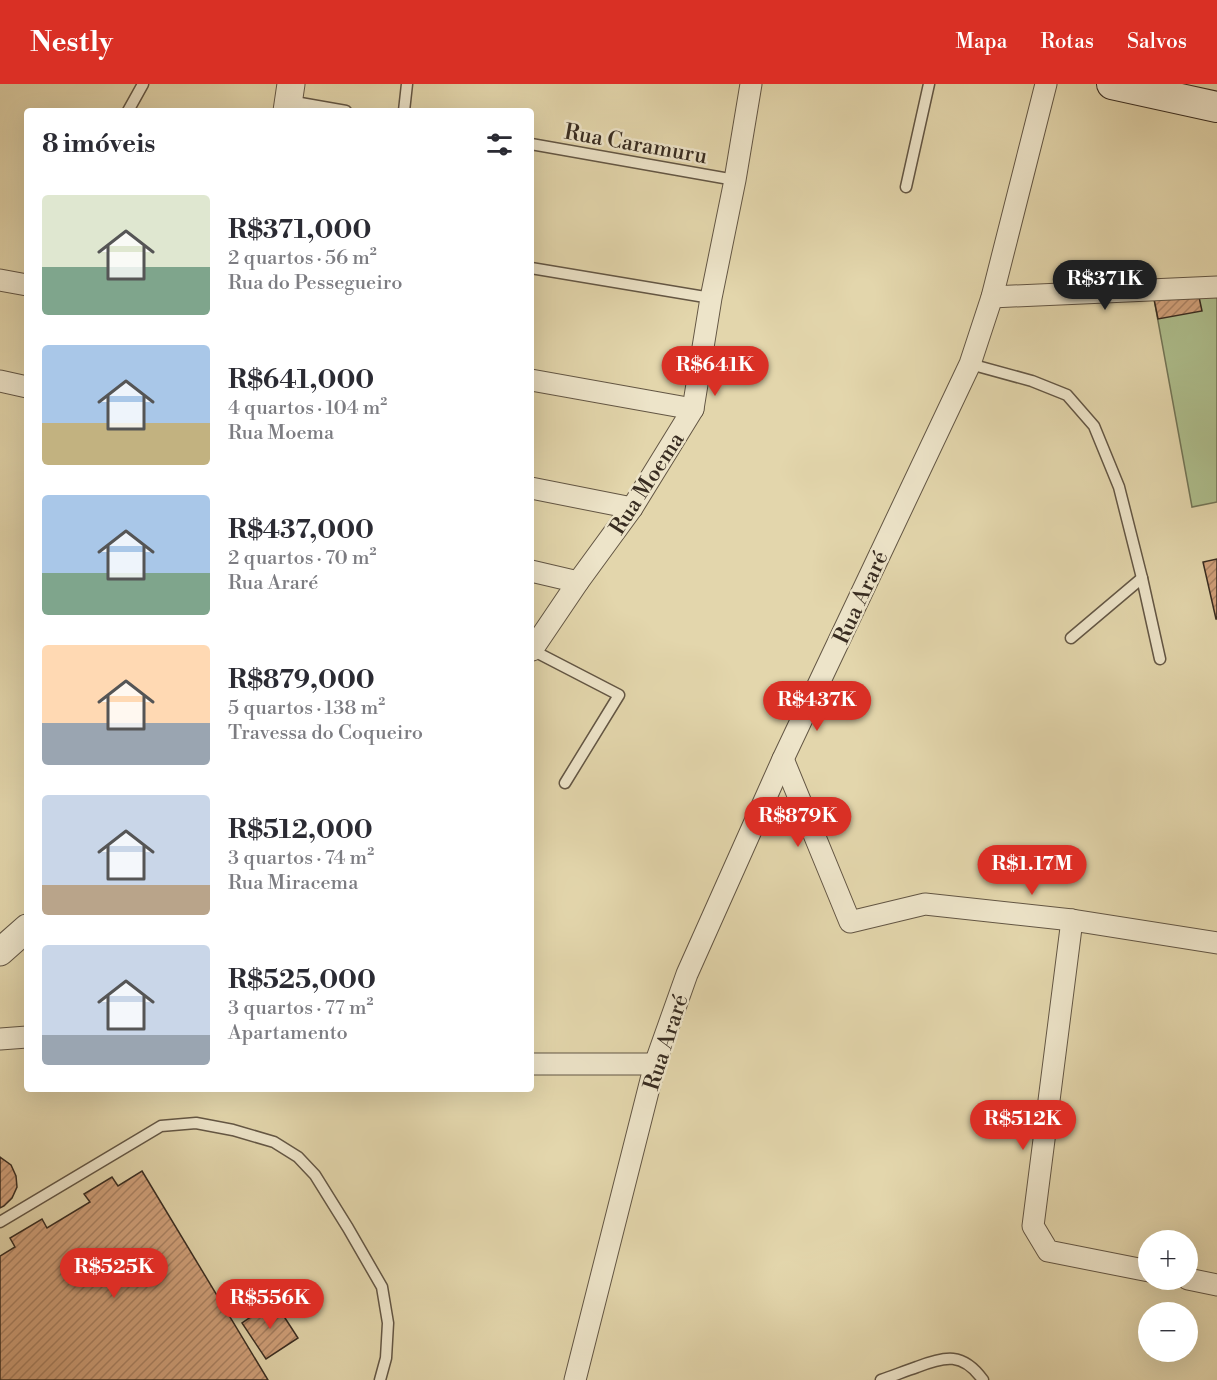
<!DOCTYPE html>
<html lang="pt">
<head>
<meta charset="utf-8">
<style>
  body { margin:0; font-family:"Libre Bodoni",serif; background:#f2f2f3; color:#2b2b33; height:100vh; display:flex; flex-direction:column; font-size:22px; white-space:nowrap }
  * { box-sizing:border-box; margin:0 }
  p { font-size:20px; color:#7c7c81 }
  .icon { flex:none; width:33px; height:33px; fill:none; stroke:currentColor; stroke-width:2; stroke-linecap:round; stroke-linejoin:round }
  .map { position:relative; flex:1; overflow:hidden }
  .side { position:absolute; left:24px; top:24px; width:510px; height:984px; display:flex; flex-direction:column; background:#fff; border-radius:6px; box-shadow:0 6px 24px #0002 }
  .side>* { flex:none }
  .controls { position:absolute; left:1138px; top:1146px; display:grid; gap:12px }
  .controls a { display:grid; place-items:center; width:60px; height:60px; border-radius:50%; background:#fff; box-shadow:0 6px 24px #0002; font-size:30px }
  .price { position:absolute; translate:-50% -51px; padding:0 14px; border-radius:21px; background:#d93025; color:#fff; font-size:20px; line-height:39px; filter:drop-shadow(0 2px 3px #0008) }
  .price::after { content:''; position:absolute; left:50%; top:36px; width:18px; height:14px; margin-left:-9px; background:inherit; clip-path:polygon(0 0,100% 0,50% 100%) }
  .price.current { background:#222; color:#fff }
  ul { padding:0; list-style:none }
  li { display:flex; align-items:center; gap:18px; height:150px; padding:0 18px }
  li span { display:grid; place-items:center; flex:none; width:168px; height:120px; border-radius:6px; color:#555 }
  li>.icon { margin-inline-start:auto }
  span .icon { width:72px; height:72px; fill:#fffc; stroke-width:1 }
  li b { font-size:26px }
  h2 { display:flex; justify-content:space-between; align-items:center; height:72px; padding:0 18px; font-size:26px }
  header { display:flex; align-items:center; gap:36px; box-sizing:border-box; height:84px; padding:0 30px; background:#d93025; color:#fff }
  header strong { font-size:28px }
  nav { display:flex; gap:33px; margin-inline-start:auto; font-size:21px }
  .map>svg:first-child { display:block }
</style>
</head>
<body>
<header>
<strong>Nestly</strong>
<nav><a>Mapa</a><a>Rotas</a><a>Salvos</a></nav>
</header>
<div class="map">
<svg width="1217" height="1296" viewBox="0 0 1217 1296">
  <defs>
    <pattern id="building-hatch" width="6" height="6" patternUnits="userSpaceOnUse" patternTransform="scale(1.5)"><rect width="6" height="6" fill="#d1a17b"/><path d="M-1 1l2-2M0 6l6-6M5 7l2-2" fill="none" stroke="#ab8364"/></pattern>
  </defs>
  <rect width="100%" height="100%" fill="#e3d6ac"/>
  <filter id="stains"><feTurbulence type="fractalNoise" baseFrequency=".00333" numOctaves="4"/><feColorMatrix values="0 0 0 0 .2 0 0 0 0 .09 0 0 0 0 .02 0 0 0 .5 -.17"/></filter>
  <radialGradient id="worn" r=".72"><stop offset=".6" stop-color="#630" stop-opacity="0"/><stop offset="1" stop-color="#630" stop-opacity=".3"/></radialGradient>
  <polygon fill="#aebf8e" stroke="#737658" stroke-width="1.5" points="1217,212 1217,418 1192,423 1154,215"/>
  <g fill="url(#building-hatch)" stroke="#382c21" stroke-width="1.5">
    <polygon points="1199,213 1202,227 1158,235 1154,215"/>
    <polygon points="1217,475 1217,535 1216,535 1203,478"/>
    <polygon points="0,1073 11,1081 16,1092 17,1103 12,1114 4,1122 0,1124"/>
    <polygon points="142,1087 268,1296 0,1296 0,1172 15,1163 10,1154 42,1135 47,1144 90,1118 84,1110 112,1093 118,1102"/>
    <polygon points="274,1217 298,1254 266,1275 242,1239"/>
  </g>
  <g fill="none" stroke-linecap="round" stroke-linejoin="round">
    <g stroke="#635644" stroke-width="13">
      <g id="service">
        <polyline points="289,17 346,27"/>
        <polyline points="128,27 143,0"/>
        <polyline points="404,27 407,0"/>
        <polyline points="531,60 735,96"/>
        <polyline points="906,103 929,0"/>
        <polyline points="531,184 711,214"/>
        <polyline points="970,280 1032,297 1067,311 1094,342 1119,403 1142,494 1160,575"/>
        <polyline points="1071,554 1142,494"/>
        <polyline points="532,566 619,611 565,699"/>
        <polyline points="0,1138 161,1042 196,1039 233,1046 274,1058 298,1073 315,1091 348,1144 382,1203 388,1239 386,1274 380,1296"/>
        <path d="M881,1296C893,1292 905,1287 917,1283C945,1272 963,1268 983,1296"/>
      </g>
    </g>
    <g stroke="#635644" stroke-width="23">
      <g id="minor">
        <polyline points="0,196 27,201"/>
        <polyline points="992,213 1217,203"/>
        <polyline points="531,296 693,325"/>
        <polyline points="0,297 27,303"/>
        <polyline points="531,404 632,424"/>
        <polyline points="531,487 578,498"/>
        <polyline points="531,566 532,566 578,498 632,424 693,325 711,214 735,96 751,0"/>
        <polyline points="783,675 850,838 925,820 1072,836 1217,859"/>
        <polyline points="1072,836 1033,1142 1048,1167 1149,1187"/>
        <polyline points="0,955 27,953"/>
        <polyline points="531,980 655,980"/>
        <polyline points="1188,1195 1217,1201"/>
        <polyline points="575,1296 655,980 687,890 783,675 970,280 992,213 1046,0"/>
      </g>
    </g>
    <g stroke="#635644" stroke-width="29">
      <g id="tertiary">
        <polyline points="287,27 291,0"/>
        <polyline points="0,868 27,844"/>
      </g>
    </g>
    <g stroke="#382c21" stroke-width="32">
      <polyline id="secondary" points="1112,0 1217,23"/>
    </g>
    <use href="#service" stroke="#ede4c9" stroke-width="10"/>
    <use href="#minor" stroke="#ede4c9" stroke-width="21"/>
    <use href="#tertiary" stroke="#ede4c9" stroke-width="27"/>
    <use href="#secondary" stroke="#ede4c9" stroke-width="30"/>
  </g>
  <g text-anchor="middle" stroke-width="5" stroke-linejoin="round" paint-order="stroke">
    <g font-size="22" fill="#382c21" stroke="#ede4c9">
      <text transform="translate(636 59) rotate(10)" y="8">Rua Caramuru</text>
      <text transform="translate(646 399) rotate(-57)" y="8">Rua Moema</text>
      <text transform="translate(860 513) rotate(-65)" y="8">Rua Araré</text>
      <text transform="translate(665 958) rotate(-72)" y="8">Rua Araré</text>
    </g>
  </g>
  <rect width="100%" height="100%" filter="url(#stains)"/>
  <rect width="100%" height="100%" fill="url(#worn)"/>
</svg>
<div class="controls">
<a>+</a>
<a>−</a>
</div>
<b class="price current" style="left:1105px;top:227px">R$371K</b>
<b class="price" style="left:715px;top:313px">R$641K</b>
<b class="price" style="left:817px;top:648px">R$437K</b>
<b class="price" style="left:798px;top:764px">R$879K</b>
<b class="price" style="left:1032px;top:812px">R$1.17M</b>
<b class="price" style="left:1023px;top:1067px">R$512K</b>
<b class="price" style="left:114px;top:1215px">R$525K</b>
<b class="price" style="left:270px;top:1246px">R$556K</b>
<section class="side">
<h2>8 imóveis<svg class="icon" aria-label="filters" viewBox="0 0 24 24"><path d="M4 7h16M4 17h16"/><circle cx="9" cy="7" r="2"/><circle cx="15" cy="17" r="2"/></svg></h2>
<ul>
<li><span style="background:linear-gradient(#dfe7d0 60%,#7fa58c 0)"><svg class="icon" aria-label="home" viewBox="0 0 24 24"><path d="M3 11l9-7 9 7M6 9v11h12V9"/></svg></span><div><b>R$371,000</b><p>2 quartos · 56 m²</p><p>Rua do Pessegueiro</p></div></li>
<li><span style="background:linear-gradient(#a9c7e8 65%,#c2b280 0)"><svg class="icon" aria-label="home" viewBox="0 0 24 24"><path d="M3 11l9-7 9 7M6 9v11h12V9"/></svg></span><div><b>R$641,000</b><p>4 quartos · 104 m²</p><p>Rua Moema</p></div></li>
<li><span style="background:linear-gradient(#a9c7e8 65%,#7fa58c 0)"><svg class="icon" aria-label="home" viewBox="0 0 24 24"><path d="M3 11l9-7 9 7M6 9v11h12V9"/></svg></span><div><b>R$437,000</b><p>2 quartos · 70 m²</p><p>Rua Araré</p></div></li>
<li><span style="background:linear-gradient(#ffd9b3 65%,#9aa5b1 0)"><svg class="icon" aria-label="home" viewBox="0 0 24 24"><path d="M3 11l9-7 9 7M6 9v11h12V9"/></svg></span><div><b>R$879,000</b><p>5 quartos · 138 m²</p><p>Travessa do Coqueiro</p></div></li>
<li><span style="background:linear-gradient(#c9d6e8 75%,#b9a48a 0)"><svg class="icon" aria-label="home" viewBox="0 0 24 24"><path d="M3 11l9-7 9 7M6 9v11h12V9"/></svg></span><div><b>R$512,000</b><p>3 quartos · 74 m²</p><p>Rua Miracema</p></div></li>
<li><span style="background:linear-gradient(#c9d6e8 75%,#9aa5b1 0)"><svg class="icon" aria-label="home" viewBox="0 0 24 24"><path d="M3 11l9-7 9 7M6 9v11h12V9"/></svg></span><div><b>R$525,000</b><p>3 quartos · 77 m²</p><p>Apartamento</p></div></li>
</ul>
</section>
</div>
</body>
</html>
